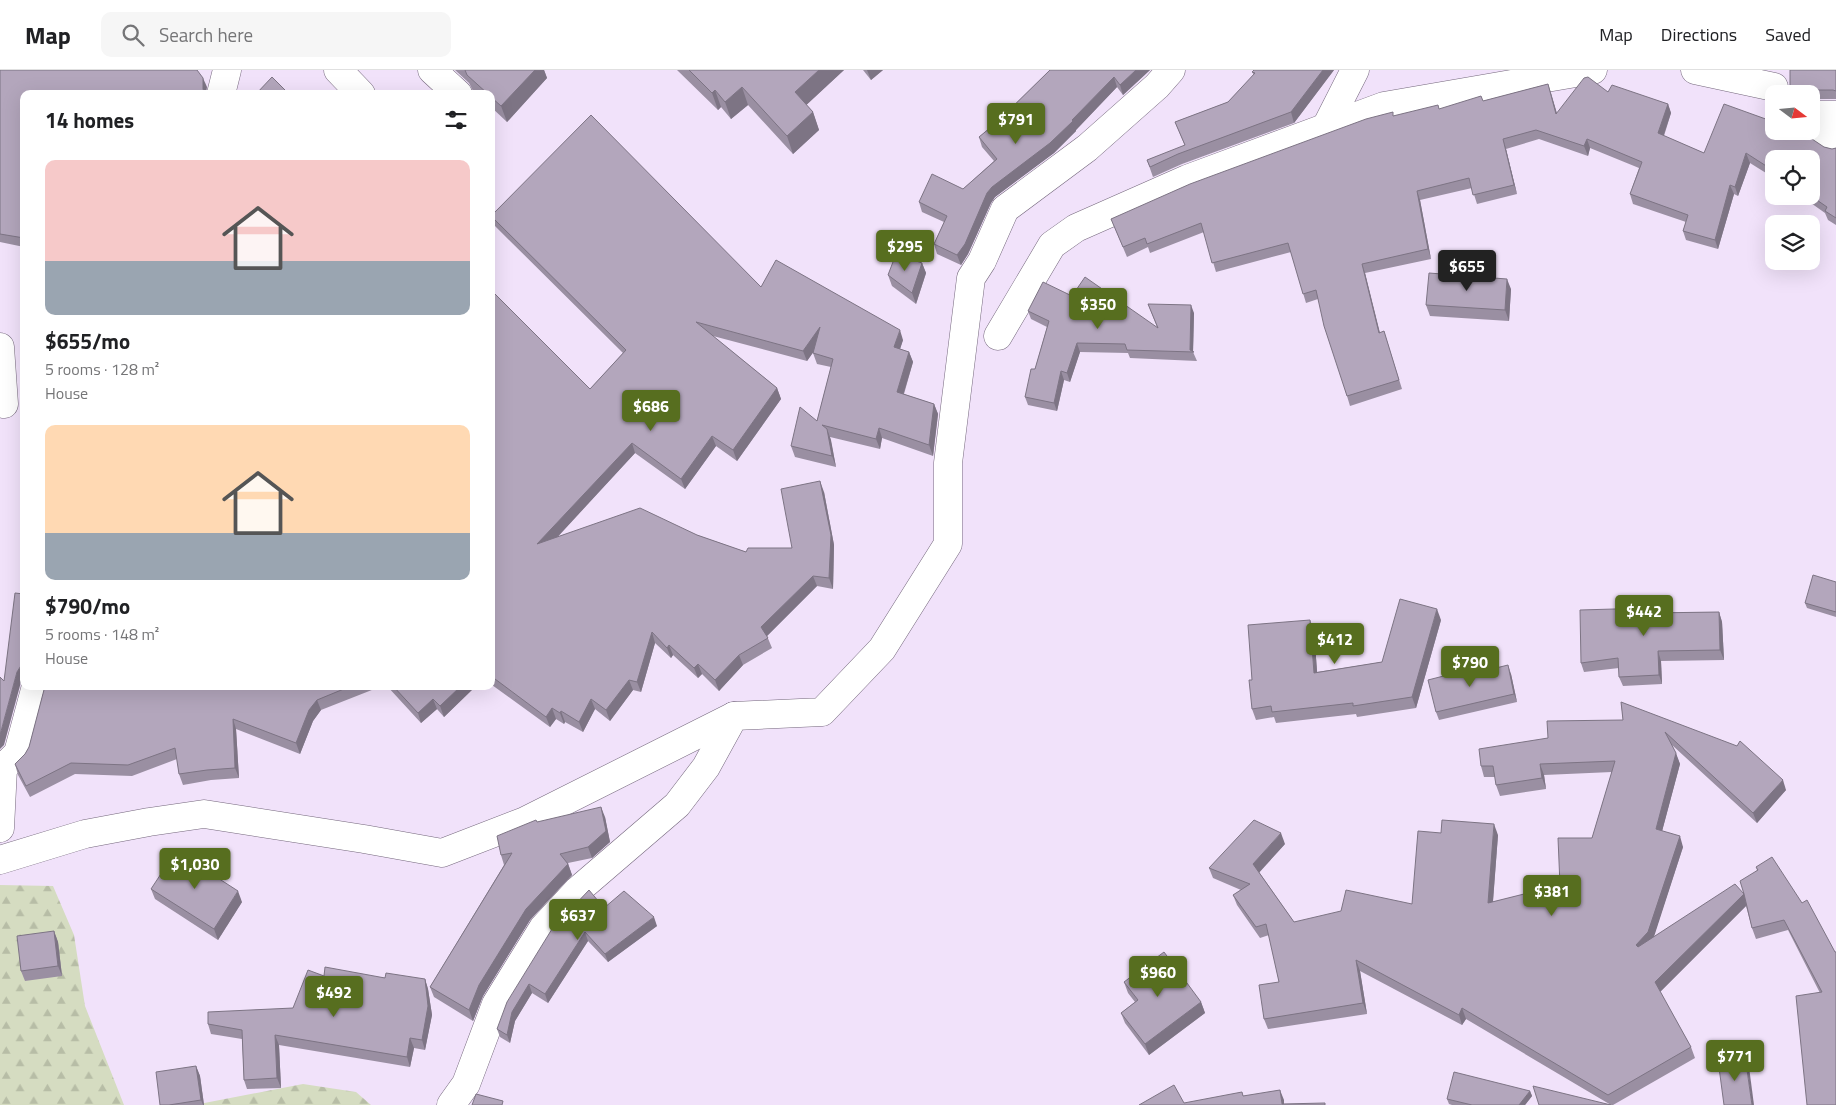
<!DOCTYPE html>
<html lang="en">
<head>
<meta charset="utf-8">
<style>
  body { margin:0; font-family:"Titillium Web",sans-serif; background:#f6f6f6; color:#202124; height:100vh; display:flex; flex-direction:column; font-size:19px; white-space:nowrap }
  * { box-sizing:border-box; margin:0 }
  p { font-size:16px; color:#757577 }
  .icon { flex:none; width:28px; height:28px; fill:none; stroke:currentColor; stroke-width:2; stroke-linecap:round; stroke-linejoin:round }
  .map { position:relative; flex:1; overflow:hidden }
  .sheet { position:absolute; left:20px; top:20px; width:475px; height:600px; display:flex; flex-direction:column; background:#fff; border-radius:10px; box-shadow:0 5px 20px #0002 }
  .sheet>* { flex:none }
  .needle { width:32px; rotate:106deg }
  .controls { position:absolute; left:1765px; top:15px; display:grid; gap:10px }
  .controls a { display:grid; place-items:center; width:55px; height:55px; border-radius:10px; background:#fff; box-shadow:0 5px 20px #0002; font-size:25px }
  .price { position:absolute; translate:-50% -42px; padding:0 11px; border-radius:5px; background:#576e1f; color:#fff; font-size:16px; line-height:32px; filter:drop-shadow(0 1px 2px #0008) }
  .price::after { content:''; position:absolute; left:50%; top:30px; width:15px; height:11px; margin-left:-8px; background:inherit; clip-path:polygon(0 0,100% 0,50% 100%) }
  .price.current { background:#222; color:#fff }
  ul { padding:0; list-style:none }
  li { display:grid; align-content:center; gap:10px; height:265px; padding:0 25px }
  li span { display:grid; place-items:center; height:155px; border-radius:10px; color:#555 }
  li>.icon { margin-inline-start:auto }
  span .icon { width:90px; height:90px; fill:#fffc; stroke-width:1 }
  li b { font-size:21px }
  h2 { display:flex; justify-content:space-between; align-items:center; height:60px; padding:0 25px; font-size:21px }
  header { display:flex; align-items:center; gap:30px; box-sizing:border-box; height:70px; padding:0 25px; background:#fff; border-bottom:1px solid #e0e0e0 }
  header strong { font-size:24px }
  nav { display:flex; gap:28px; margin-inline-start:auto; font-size:18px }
  .search { width:350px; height:45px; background:#f6f6f6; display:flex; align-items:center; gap:12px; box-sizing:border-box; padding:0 18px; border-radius:10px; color:#757577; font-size:19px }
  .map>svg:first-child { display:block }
</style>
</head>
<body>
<header>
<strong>Map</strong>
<div class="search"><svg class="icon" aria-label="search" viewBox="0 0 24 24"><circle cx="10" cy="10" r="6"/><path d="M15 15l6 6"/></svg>Search here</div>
<nav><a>Map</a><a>Directions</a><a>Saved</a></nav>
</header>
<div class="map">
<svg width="1836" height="1035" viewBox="0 0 1836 1035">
  <defs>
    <pattern id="forest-firs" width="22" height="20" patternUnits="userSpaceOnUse" patternTransform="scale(1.25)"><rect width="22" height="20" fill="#d5dcc1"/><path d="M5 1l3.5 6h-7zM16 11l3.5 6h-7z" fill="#b7bda6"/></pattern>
  </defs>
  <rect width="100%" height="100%" fill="#f1e2fa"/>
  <g fill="url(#forest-firs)">
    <polygon points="0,815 53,816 74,865 85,936 124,1035 0,1035"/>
    <polygon points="303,1014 356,1022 371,1035 194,1035"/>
  </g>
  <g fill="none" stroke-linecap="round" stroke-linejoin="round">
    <g stroke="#74677c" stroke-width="29">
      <g id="minor">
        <polyline points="338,0 361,24"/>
        <polyline points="432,0 458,24"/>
        <polyline points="1695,0 1774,17"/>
        <polyline points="221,24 227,0"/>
        <polyline points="1811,45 1836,45"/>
        <polyline points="1326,57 1355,0"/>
        <polyline points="1811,57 1836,73"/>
        <polyline points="998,266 1052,175 1076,158 1187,109 1384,36 1593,0"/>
        <polyline points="0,277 4,334"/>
        <polyline points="0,758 3,698 18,683 36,616"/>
        <polyline points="0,790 85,764 149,752 204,744 364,769 442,783 525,751 734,646"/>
        <polyline points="451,1035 466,1014 496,934 543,858 578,820 677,735 706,697 734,646 822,642 882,579 948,474 948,393 971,208 982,191 1005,139 1087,78 1157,16 1171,0"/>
      </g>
    </g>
    <use href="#minor" stroke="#fff" stroke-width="28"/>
  </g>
  <g fill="#9a8fa2">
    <polygon points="0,0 207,17 24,24 24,177 0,172"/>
    <polygon points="455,0 544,0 547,8 507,52 491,37 491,24 476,24 473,21 469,13"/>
    <polygon points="677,0 844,0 806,35 813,42 819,60 793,84 748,35 731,49 721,37 718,40"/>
    <polygon points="863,0 883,0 871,10"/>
    <polygon points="1050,0 1150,0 1123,25 1117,17 1076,60 1076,61 1054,83 995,127 991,133 968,184 961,195 937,184 934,174 944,152 922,142 919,132 963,119 994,91 982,77 979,67 996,53"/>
    <polygon points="1254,0 1334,0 1294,53 1182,94 1153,107 1147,90 1185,76 1175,52 1228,32 1254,5 1252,2"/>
    <polygon points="1836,0 1836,29 1811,29 1811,24 1790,24"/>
    <polygon points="1548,14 1557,44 1608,22 1668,34 1671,43 1664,66 1704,83 1824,77 1832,79 1836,78 1836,155 1828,150 1825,143 1801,126 1811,126 1774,89 1774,108 1750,93 1738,126 1734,124 1718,179 1686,170 1683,161 1686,152 1633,134 1630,124 1639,98 1590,78 1588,86 1539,69 1506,79 1517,124 1477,134 1472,118 1420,130 1431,189 1365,203 1380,263 1384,261 1402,319 1350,336 1318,229 1306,233 1291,182 1216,202 1204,162 1150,183 1148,177 1127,187 1111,149 1394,46 1440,39 1483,31"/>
    <polygon points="491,146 761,217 903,270 900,279 909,282 913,292 904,324 934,334 938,344 933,386 882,368 880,379 830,367 836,397 795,387 791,376 817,351 831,297 817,294 813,283 814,281 807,291 713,266 777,318 781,329 737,391 716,376 685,419 635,383 557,467 697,465 746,482 792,478 824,422 834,475 833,519 817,516 767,566 772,578 743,595 719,621 702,604 698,608 673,585 671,588 655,573 641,622 633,620 610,651 595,639 583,662 565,652 564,654 556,649 550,657 492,615 491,615 491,220 590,319 623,283 495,156"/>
    <polygon points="922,193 926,203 916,234 892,216 888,205"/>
    <polygon points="1511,219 1509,251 1430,246 1426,235"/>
    <polygon points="1072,226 1157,257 1148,234 1194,243 1193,282 1197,291 1130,288 1128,283 1080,282 1070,312 1064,310 1057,341 1028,335 1025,327 1035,299 1047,257 1031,249 1028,241"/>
    <polygon points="1836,512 1836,547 1807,538 1805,533"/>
    <polygon points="1648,538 1650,543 1719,542 1722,552 1724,590 1661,591 1662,614 1623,616 1619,607 1619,598 1584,602 1581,593"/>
    <polygon points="1441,550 1416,638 1357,647 1356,644 1276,653 1274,647 1256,650 1252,639 1252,610 1314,560 1317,602 1382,592"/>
    <polygon points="1511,604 1517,632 1439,650 1436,642 1469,605"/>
    <polygon points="45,616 382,616 321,640 313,651 300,684 236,659 239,708 211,710 183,715 179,704 177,689 132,706 75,704 30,727 18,705 15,694 25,684 29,677"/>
    <polygon points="387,616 476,616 444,647 437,639 421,653"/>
    <polygon points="1621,632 1786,720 1757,753 1672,675 1680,694 1662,761 1683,777 1653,868 1744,824 1757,800 1756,797 1835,882 1836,1035 1820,923 1788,860 1756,869 1752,858 1746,836 1660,922 1691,977 1695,988 1613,1035 1611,1035 1466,949 1462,955 1360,901 1367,944 1268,959 1264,949 1279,912 1269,865 1260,868 1237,835 1233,825 1241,820 1213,808 1209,798 1285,774 1259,802 1294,852 1412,834 1498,765 1493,832 1560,815 1592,768 1612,702 1544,705 1546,719 1500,726 1496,715 1495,707 1484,707 1481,696 1548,668 1623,650"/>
    <polygon points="605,747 610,772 592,788 568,793 572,805 530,850 483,926 473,951 434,927 430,917 504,795 501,785 537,752"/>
    <polygon points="151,819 242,832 218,870 155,829"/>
    <polygon points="604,838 657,856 608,892 588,871 548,933 532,923 515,951 510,973 500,967 497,959 552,859"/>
    <polygon points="54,861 58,872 62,906 25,911 21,901"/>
    <polygon points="324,906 425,909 428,919 432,945 425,980 414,978 410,997 279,975 281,1018 247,1019 244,1010 242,969 211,964 208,954 293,938"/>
    <polygon points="1124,912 1201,932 1205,943 1149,985 1125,953 1121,943 1135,932 1128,923"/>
    <polygon points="196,996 200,1006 204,1035 160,1035"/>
    <polygon points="1530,1021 1532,1026 1525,1035 1452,1035 1449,1034 1447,1029"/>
  </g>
  <g fill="#7d7484">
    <polygon points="535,0 544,0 547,8 507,52 501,36"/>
    <polygon points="819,0 844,0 801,40 795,22"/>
    <polygon points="867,0 883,0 871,10"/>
    <polygon points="1136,0 1150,0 1123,25 1120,15"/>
    <polygon points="1323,0 1334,0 1294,53 1291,42"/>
    <polygon points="1114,7 1117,17 1076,60 1076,61 1054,83 995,127 991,133 968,184 961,195 957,185 987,123 992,117 1072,50"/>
    <polygon points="203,8 207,17 206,24 204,24 203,19"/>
    <polygon points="1548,14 1551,23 1560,54 1556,44"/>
    <polygon points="742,17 748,35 731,49 725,32"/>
    <polygon points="715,20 721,37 718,40 712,23"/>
    <polygon points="1668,34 1671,43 1661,73 1658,63"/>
    <polygon points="813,42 819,60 793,84 787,66"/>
    <polygon points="1503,69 1506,79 1517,124 1514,115"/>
    <polygon points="1587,69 1590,78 1588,86 1584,76"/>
    <polygon points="1746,83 1750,93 1738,126 1735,117"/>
    <polygon points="1730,115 1734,124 1718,179 1715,170"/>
    <polygon points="1417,121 1420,130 1431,189 1428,179"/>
    <polygon points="922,193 926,203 916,234 912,223"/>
    <polygon points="1362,194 1365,203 1382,272 1379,263"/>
    <polygon points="1507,209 1511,219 1509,251 1505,240"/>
    <polygon points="1191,235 1194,243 1193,282 1190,280"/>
    <polygon points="820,257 824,267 807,291 803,281"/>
    <polygon points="900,260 903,270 897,288 894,277"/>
    <polygon points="1077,273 1080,282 1070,312 1067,303"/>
    <polygon points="909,282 913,292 901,332 897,322"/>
    <polygon points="1061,301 1064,310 1057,341 1054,333"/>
    <polygon points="777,318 781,329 737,391 733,380"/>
    <polygon points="934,334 938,344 933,386 929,375"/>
    <polygon points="879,358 882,368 880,379 876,369"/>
    <polygon points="827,359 831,370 836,397 832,386"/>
    <polygon points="712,366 716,376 685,419 681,409"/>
    <polygon points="632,373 635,383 541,485 537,474"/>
    <polygon points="820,411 824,422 834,475 833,519 829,508"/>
    <polygon points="813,506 817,516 765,568 761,557"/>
    <polygon points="1437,539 1441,550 1416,638 1412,627"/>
    <polygon points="1719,542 1722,552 1724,590 1720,580"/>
    <polygon points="1310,550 1314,560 1318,614 1314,603"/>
    <polygon points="652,562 655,573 641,622 637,612"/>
    <polygon points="669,575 673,585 671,588 667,578"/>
    <polygon points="1658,581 1661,591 1662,614 1659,605"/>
    <polygon points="739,585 743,595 719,621 715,610"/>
    <polygon points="22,594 24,600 24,607 21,612 4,675 0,679 0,665 17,602"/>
    <polygon points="698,594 702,604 698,608 694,598"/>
    <polygon points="1508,595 1511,604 1517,632 1514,624"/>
    <polygon points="629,610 633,620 610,651 606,640"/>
    <polygon points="461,616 476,616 444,647 440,636"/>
    <polygon points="433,629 437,639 421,653 418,643"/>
    <polygon points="591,629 595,639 583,662 579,652"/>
    <polygon points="317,630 321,640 313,651 300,684 296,673 309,640"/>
    <polygon points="552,638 556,649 550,657 546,647"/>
    <polygon points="561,641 565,652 564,654 560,643"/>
    <polygon points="233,649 236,659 239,708 235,698"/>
    <polygon points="1676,683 1680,694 1660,769 1656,759"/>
    <polygon points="1540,694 1544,705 1546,719 1542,708"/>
    <polygon points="1783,710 1786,720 1757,753 1753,743"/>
    <polygon points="601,737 605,747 610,772 592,788 588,777"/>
    <polygon points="1494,754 1498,765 1492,843 1488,833"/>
    <polygon points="1281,763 1285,774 1257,805 1253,794"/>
    <polygon points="1680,766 1683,777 1652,873 1640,886 1636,875"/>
    <polygon points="568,794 572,805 530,850 483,926 473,951 469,940 479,915 526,839"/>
    <polygon points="238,821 242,832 218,870 214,859"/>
    <polygon points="1744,824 1747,835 1659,923 1655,912"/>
    <polygon points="654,847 657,856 608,892 605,884"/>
    <polygon points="54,861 58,872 62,906 58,896"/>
    <polygon points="585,862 588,871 548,933 545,924"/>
    <polygon points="1356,890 1360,901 1367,944 1363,933"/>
    <polygon points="425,909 428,919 432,945 425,980 422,970"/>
    <polygon points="529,914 532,923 515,951 510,973 507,965 512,942"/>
    <polygon points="1201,932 1205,943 1149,985 1145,974"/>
    <polygon points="1462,938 1466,949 1462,955 1459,945"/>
    <polygon points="275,965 279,975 281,1018 277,1008"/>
    <polygon points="410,968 414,978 410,997 407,987"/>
    <polygon points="1745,986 1749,997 1754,1035 1752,1035"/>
    <polygon points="196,996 200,1006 204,1035 203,1035 201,1030"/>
    <polygon points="1280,1020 1284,1030 1284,1035 1282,1035"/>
    <polygon points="1530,1021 1532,1026 1525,1035 1519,1035"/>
  </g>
  <g fill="#b3a6bc" stroke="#7d7484">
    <polygon points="0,0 197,0 203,8 203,19 205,24 24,24 24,168 0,164"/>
    <polygon points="465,0 535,0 501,36 491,27 491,24 488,24 467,5"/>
    <polygon points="689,0 819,0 795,22 813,42 787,66 742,17 725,32 715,20 712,23"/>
    <polygon points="1050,0 1136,0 1120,15 1114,7 1072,50 1073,51 1050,73 992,117 987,123 965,174 957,185 934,174 947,146 919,132 932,104 963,119 997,89 979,67 996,53"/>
    <polygon points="1254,0 1323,0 1291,42 1178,84 1150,97 1147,90 1185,75 1175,52 1228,32 1255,3 1252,2"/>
    <polygon points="1790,0 1836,0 1836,21 1833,20 1808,20 1800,22 1798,24 1790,24"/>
    <polygon points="272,7 289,24 256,24"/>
    <polygon points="1588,7 1608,22 1612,15 1668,34 1658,63 1704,83 1724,34 1774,52 1774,61 1800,61 1824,77 1832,79 1836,78 1836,148 1825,141 1827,137 1811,126 1811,89 1774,89 1774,101 1746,83 1735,117 1730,115 1715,170 1683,161 1688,145 1630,124 1642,92 1587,69 1584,76 1536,60 1503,69 1514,115 1473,125 1469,108 1417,121 1428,179 1362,194 1379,263 1384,261 1399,310 1347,326 1324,256 1316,220 1303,224 1288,173 1212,193 1201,153 1147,174 1145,168 1123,177 1111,149 1190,114 1366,49 1393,42 1393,46 1438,35 1439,39 1481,26 1483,31 1548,14 1556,44 1584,8"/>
    <polygon points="591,45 761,217 776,190 900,260 894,277 909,282 897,322 934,334 929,375 879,358 876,369 822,355 827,359 832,386 791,376 800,337 817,351 833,289 813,283 820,257 803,281 696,252 777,318 733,380 712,366 681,409 632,373 537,474 640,438 697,465 746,482 748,478 792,478 781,419 820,411 831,465 829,508 813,506 761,557 768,568 739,585 715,610 698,594 694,598 669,575 667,578 652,562 637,612 629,610 606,640 591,629 579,652 561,641 560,643 552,638 546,647 491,606 491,220 590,319 626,280 491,146"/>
    <polygon points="896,184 922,193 912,223 888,205"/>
    <polygon points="1429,203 1507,209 1505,240 1426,235"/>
    <polygon points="1085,207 1158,258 1148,234 1191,235 1190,280 1194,282 1127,280 1125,274 1077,273 1067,303 1061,301 1054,333 1025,327 1031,299 1035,299 1049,251 1028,241 1043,212 1072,226"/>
    <polygon points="1813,505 1836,512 1836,542 1805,533"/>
    <polygon points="15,523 24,524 24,593 22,594 17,602 0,665 0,607 4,611"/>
    <polygon points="1400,529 1437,539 1412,627 1353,636 1353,633 1272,642 1271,636 1252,639 1249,610 1252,610 1248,555 1310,550 1314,603 1382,592"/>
    <polygon points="1648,538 1648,543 1719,542 1720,580 1658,581 1659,605 1619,607 1618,588 1581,593 1580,540"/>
    <polygon points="1508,595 1514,624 1436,642 1428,610 1467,600 1468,605"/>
    <polygon points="45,616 351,616 317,630 309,640 296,673 233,649 235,698 207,700 179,704 175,678 128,695 71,693 26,716 15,694 25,684 29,677"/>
    <polygon points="393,616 461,616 440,636 433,629 418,643"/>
    <polygon points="1621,632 1737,676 1740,671 1783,710 1753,743 1665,662 1676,683 1656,759 1680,766 1648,862 1636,875 1638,877 1735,814 1744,824 1740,811 1758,800 1756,797 1772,787 1802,833 1807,830 1835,882 1836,882 1836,1035 1807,1035 1796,926 1822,922 1784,850 1752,858 1744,824 1655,912 1691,977 1608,1025 1462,938 1459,945 1356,890 1363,933 1264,949 1259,915 1279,912 1266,854 1256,857 1233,825 1250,814 1209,798 1254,750 1281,763 1253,794 1294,852 1341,841 1346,820 1412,834 1418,761 1441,763 1442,750 1494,754 1488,833 1560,815 1558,768 1592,768 1615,691 1540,694 1542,708 1496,715 1493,696 1481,696 1479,679 1548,668 1547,651 1623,650"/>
    <polygon points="601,737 606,761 588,777 560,784 568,794 526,839 479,915 469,940 430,917 512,783 501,785 497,766 536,750 537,752"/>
    <polygon points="176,781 238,821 214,859 151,819"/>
    <polygon points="589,820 604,838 624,821 654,847 605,884 585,862 545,924 529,914 512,942 507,965 497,959 507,932 552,859"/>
    <polygon points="54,861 58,896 21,901 17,866"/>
    <polygon points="1164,882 1201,932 1145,974 1121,943 1138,930 1124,912"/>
    <polygon points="325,897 385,908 386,903 425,909 428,936 422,970 410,968 407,987 275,965 277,1008 244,1010 242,960 208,954 208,942 293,938 308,900 324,906"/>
    <polygon points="1745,986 1752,1035 1724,1035 1718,990"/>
    <polygon points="196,996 201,1030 169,1035 160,1035 156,1002"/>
    <polygon points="1454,1002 1530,1021 1519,1035 1472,1035 1447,1029"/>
    <polygon points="1174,1015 1184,1033 1242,1022 1243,1026 1280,1020 1282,1034 1325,1033 1325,1035 1139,1035"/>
    <polygon points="1533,1016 1611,1035 1539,1035"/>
    <polygon points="476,1024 503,1031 502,1035 472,1035"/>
  </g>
</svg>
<div class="controls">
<a><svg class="needle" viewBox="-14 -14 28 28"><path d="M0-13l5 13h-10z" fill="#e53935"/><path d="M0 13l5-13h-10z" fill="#757577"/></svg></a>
<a><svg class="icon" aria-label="locate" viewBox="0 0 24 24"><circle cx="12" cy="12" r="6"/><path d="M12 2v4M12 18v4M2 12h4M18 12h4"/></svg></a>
<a><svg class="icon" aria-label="layers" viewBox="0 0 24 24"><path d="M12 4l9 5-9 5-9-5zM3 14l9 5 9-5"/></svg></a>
</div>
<b class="price" style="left:1016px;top:75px">$791</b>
<b class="price" style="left:905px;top:202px">$295</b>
<b class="price current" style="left:1467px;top:222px">$655</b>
<b class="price" style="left:1098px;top:260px">$350</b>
<b class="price" style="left:651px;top:362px">$686</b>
<b class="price" style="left:1644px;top:567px">$442</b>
<b class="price" style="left:1335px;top:595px">$412</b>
<b class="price" style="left:1470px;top:618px">$790</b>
<b class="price" style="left:195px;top:820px">$1,030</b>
<b class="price" style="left:1552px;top:847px">$381</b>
<b class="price" style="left:578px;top:871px">$637</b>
<b class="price" style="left:1158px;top:928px">$960</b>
<b class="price" style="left:334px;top:948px">$492</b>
<b class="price" style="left:1735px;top:1012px">$771</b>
<section class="sheet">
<h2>14 homes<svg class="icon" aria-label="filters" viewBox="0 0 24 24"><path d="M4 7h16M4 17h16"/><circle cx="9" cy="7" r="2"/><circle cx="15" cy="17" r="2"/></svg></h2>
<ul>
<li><span style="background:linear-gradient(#f6c9c9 65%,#9aa5b1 0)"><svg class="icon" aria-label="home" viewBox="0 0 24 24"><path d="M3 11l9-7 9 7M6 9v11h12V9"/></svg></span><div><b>$655/mo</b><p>5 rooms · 128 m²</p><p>House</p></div></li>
<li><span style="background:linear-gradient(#ffd9b3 70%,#9aa5b1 0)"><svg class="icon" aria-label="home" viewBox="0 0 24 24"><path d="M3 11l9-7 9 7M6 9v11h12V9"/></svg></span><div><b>$790/mo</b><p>5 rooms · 148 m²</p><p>House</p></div></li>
</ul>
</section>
</div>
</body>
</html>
